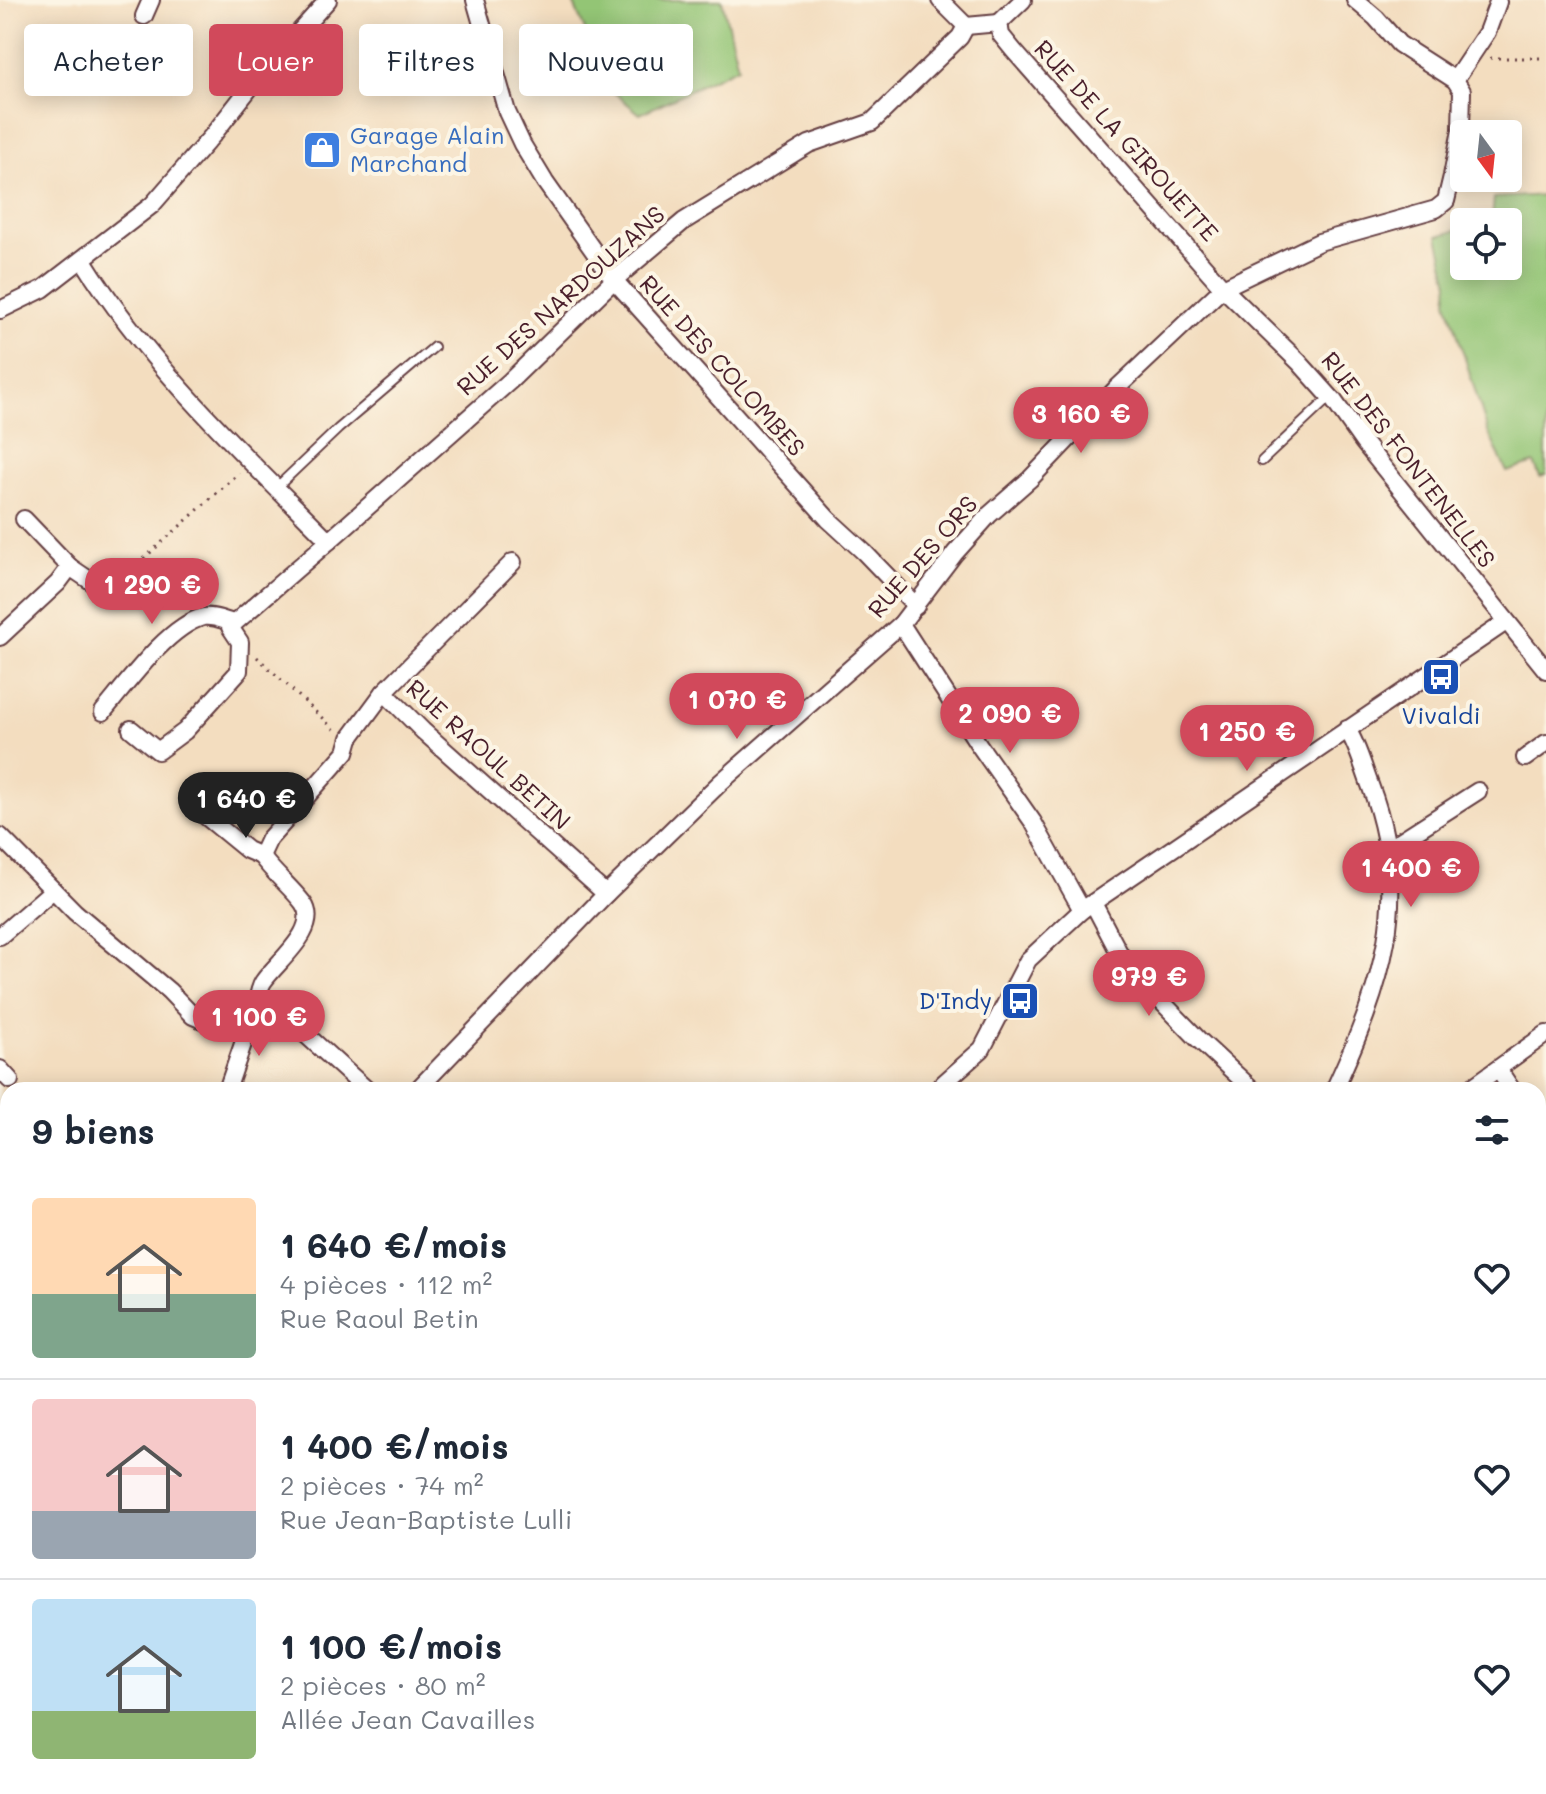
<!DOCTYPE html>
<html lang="fr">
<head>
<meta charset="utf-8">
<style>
  body { margin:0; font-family:Mali,sans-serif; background:#f6f6f7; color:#1f2937; height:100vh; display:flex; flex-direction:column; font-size:30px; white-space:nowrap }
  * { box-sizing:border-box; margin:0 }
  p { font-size:26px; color:#747a83 }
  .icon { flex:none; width:44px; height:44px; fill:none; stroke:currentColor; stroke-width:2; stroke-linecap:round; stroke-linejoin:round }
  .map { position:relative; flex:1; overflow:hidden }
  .sheet { position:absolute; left:0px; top:1082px; width:1546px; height:712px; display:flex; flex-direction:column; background:#fff; border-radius:24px 24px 0 0; box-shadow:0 4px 20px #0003 }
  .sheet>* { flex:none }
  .banner { position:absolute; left:24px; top:24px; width:800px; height:72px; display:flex; gap:16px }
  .needle { width:52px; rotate:165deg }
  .fabs { position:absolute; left:1450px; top:120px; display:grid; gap:16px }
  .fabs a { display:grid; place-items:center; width:72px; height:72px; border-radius:8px; background:#fff; box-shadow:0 4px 20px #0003; font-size:40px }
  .price { position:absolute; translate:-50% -68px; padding:0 18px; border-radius:28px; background:#d1495b; color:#fff; font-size:26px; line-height:52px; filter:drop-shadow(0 2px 4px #0008) }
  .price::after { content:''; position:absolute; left:50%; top:48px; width:24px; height:18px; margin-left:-12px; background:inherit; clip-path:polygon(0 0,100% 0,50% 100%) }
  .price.current { background:#222; color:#fff }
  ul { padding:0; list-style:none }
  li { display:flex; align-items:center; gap:24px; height:200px; padding:0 32px }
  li+li { border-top:2px solid #e0e1e3 }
  li span { display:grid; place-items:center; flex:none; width:224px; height:160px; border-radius:8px; color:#555 }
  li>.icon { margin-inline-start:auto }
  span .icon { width:96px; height:96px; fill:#fffc; stroke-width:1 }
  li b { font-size:34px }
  h2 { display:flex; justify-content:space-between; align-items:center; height:96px; padding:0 32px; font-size:34px }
  .chip { padding:0 28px; border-radius:8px; background:#fff; box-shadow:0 4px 20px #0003; font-size:28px; line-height:72px }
  .chip.current { background:#d1495b; color:#fff }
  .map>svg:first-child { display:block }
</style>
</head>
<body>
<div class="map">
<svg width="1546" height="1794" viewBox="0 0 1546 1794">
  <rect width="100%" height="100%" fill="#fcf5e5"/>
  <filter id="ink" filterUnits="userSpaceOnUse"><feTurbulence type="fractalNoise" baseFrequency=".0125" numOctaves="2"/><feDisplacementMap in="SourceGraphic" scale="16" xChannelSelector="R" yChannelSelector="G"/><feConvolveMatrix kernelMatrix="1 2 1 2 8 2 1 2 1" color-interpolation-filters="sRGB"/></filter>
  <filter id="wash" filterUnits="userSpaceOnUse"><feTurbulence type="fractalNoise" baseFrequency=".006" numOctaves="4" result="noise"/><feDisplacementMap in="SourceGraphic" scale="32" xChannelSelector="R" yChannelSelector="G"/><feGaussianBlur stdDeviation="1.8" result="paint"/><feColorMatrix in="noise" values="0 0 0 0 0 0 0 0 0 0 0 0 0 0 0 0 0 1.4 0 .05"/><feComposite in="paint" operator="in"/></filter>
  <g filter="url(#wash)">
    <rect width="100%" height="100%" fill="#f3ddbf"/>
    <g fill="#93c575" stroke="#6e7250" stroke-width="2">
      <polygon points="572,0 722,0 738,67 640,114 611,90"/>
      <polygon points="1546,195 1546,475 1540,477 1534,463 1507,472 1488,432 1447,301 1449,283 1438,236 1464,228 1464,266 1508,266 1508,222 1485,222 1492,220 1494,198"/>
    </g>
  </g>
  <g filter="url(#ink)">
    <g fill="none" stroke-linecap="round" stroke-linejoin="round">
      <g stroke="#633c41" stroke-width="12">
        <g id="lane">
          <polyline points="1262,461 1330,397"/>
          <polyline points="276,488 338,429 434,347"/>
          <polyline points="968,1794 974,1786"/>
        </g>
      </g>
      <g stroke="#633c41" stroke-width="20">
        <g id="street">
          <polyline points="475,0 507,112 522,144 545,182 614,280 828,519 864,552 916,606"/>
          <polyline points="940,0 966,26"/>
          <polyline points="144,16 151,0"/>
          <polyline points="999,23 1001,35 1014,51 1223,288 1299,362 1334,401 1363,442 1546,670"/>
          <polyline points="999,23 1023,0"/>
          <polyline points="966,26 999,23"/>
          <polyline points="1455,80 1487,32 1498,2"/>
          <path d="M83,260C149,366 242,453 329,541L510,381L614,280L684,221L809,144L872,122L960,37L966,26"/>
          <polyline points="0,310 43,289 152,205 212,136 256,80 328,0"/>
          <polyline points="24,519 70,567"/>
          <polyline points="901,624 979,745 1033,822 1082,910"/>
          <polyline points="0,637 58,583 70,567 107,592"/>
          <polyline points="384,692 423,731 606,894"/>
          <path d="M103,712C126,685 168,626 203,617C213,615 225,621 234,623"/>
          <polyline points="131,729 158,751 185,731 239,671 240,642 230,627 329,541"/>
          <polyline points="1525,758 1546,743"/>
          <polyline points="203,814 247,850 261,856"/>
          <polyline points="0,836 75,912 169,991 193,1016 219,1027 233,1027 255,1013 274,1014 293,1023 367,1090"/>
          <polyline points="1389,848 1478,791"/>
          <polyline points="1093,903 1125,964 1198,1039 1253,1090"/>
          <polyline points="0,936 53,890"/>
          <path d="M255,1013C257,1003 258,990 263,982C276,962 322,929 303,903C291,887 274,874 261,856L269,839L346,752L350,738L384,692L513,562"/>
          <polyline points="0,1069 10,1080"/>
          <polyline points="1498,1069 1512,1090"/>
          <polyline points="227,1090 245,1038 242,1021"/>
          <polyline points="417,1090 606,894 721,782 901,624 955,553 989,515 1030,479 1117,388 1223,288 1319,242 1436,209 1446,201 1452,176 1461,130 1462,91 1455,80 1399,44 1376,18 1355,0"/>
          <polyline points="936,1090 982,1049 1028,960 1082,910 1506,622"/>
          <path d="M1334,1090C1382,986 1413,898 1370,785C1363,767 1358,746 1347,729"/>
          <polyline points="1468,1090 1546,1034"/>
          <polyline points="1538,1129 1546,1141"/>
          <polyline points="1538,1174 1546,1172"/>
          <polyline points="1538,1504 1546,1483"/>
          <polyline points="0,1578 8,1569"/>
          <polyline points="1538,1591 1546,1595"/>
          <polyline points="1062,1786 1074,1794"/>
          <polyline points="1505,1786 1524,1794"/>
          <polyline points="683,1794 695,1786"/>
          <polyline points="1094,1794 1099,1786"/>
          <polyline points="1418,1794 1421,1786"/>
        </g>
      </g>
      <g stroke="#633c41" stroke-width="3" stroke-dasharray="2 6" stroke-linecap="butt">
        <polyline points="1490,58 1546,58"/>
        <polyline points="120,580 239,473"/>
        <polyline points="257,657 336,731"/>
        <polyline points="1538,1364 1546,1383"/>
      </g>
      <use href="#lane" stroke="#fff" stroke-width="8"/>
      <use href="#street" stroke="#fff" stroke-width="16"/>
    </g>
  </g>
  <defs>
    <g id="shop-square" transform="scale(2)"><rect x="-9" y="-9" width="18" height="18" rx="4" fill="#3f7fe0" stroke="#fcf5e5"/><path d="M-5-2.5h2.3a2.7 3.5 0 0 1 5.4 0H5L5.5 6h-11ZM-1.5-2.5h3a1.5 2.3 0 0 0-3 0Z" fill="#fff"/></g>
    <g id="bus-square" transform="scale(2)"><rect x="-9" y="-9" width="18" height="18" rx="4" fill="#1a4fb4" stroke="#fcf5e5"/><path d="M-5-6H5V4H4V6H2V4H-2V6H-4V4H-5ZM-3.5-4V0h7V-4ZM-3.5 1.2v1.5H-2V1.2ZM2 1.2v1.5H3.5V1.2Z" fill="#fff"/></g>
  </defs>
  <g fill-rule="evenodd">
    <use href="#shop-square" x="322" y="150"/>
    <use href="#bus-square" x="1441" y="677"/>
    <use href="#bus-square" x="1020" y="1001"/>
  </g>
  <g text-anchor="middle" stroke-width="8" stroke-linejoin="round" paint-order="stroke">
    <g font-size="24" fill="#366cbe" stroke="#fcf5e5" text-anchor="start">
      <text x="350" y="144">Garage Alain<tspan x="350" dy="28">Marchand</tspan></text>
    </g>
    <g font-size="24" fill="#4a1f2b" stroke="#fcf5e5">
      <text transform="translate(1126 141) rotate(48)" y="8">RUE DE LA GIROUETTE</text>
      <text transform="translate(561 301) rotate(-42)" y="8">RUE DES NARDOUZANS</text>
      <text transform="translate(722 366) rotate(48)" y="8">RUE DES COLOMBES</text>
      <text transform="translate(1408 460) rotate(52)" y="8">RUE DES FONTENELLES</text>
      <text transform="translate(923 557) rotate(-49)" y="8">RUE DES ORS</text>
      <text transform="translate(488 755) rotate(42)" y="8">RUE RAOUL BETIN</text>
    </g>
    <g font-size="24" fill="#164399" stroke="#fcf5e5">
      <text x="1441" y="724">Vivaldi</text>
      <text x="992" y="1009" text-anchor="end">D'Indy</text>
    </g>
  </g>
</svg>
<div class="fabs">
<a><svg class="needle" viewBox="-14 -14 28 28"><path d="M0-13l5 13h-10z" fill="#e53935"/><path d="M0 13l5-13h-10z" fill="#747a83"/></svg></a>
<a><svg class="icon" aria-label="locate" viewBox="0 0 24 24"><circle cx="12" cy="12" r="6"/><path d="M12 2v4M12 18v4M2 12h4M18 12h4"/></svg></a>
</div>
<b class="price" style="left:1081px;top:455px">3 160 €</b>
<b class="price" style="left:152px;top:626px">1 290 €</b>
<b class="price" style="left:737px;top:741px">1 070 €</b>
<b class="price" style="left:1010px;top:755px">2 090 €</b>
<b class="price" style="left:1247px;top:773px">1 250 €</b>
<b class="price current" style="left:246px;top:840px">1 640 €</b>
<b class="price" style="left:1411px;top:909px">1 400 €</b>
<b class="price" style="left:1149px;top:1018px">979 €</b>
<b class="price" style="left:259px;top:1058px">1 100 €</b>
<div class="banner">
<a class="chip">Acheter</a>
<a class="chip current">Louer</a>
<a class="chip">Filtres</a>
<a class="chip">Nouveau</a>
</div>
<section class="sheet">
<h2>9 biens<svg class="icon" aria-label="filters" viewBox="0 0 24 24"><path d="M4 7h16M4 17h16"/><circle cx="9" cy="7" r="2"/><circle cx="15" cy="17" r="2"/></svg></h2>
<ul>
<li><span style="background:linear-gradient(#ffd9b3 60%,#7fa58c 0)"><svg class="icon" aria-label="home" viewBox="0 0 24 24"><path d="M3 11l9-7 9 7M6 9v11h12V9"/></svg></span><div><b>1 640 €/mois</b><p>4 pièces · 112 m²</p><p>Rue Raoul Betin</p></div><svg class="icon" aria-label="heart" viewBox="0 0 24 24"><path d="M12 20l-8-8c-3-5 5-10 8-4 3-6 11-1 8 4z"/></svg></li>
<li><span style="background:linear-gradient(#f6c9c9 70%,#9aa5b1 0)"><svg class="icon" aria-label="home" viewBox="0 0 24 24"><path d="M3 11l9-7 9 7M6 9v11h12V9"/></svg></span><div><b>1 400 €/mois</b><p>2 pièces · 74 m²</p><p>Rue Jean-Baptiste Lulli</p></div><svg class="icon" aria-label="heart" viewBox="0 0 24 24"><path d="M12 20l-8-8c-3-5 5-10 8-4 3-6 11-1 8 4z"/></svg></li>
<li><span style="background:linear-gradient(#bfe0f5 70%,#8fb573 0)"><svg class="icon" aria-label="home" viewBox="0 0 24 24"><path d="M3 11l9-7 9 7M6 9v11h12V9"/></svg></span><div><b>1 100 €/mois</b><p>2 pièces · 80 m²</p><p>Allée Jean Cavailles</p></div><svg class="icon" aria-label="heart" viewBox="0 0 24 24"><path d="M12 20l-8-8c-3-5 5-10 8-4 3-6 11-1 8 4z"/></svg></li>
</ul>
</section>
</div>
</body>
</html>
